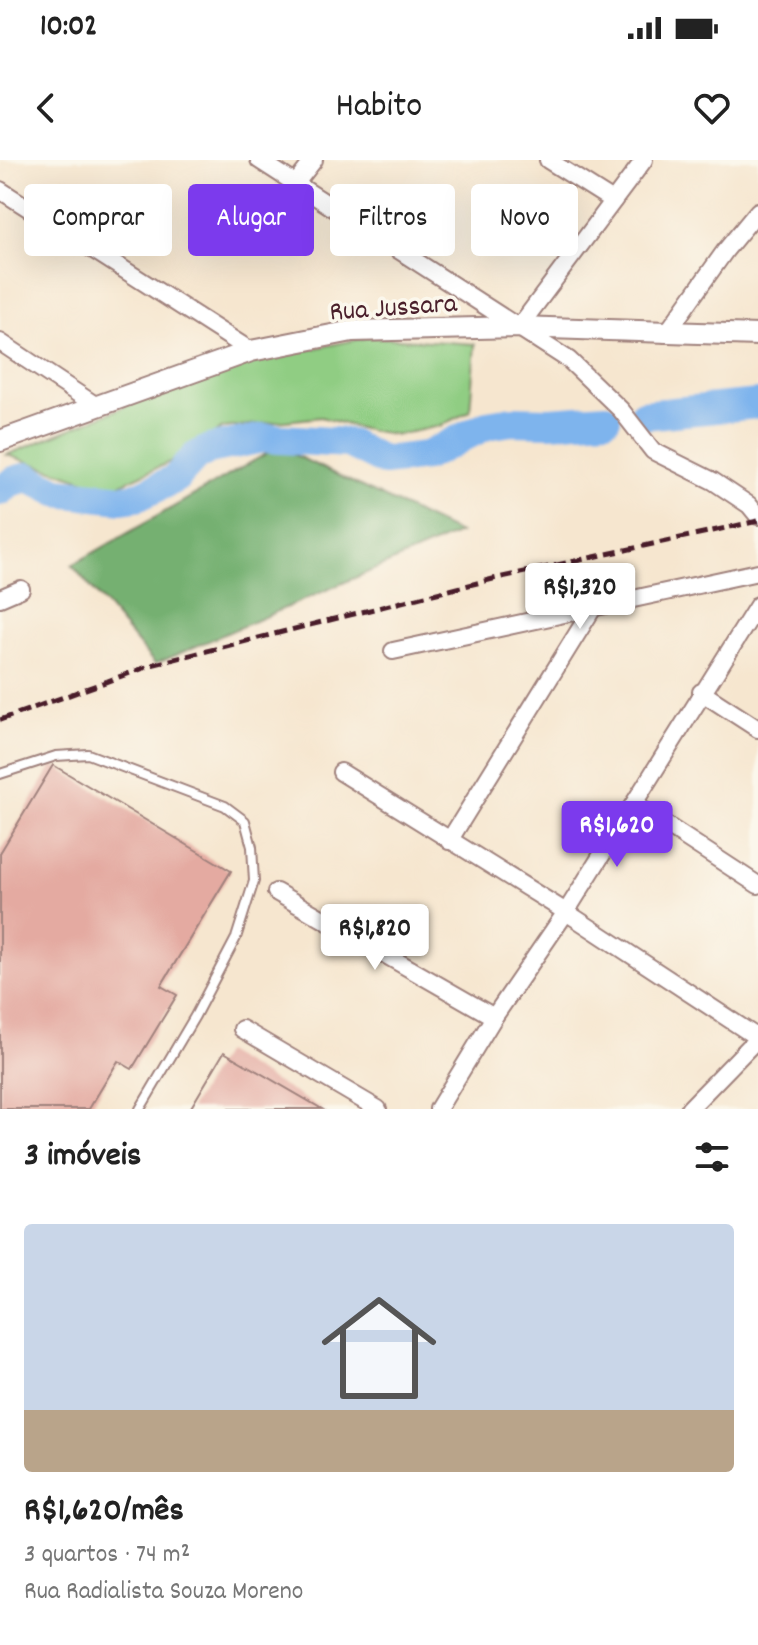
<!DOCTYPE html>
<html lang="pt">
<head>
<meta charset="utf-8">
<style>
  body { margin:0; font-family:Dekko,sans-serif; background:#f6f6f6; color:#222; height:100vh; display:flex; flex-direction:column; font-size:30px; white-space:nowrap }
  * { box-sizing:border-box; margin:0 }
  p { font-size:26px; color:#767676 }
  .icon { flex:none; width:44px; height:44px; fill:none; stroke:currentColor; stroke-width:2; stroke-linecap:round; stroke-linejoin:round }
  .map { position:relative; height:949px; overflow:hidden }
  .panel { display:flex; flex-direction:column; background:#fff; flex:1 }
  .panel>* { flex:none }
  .guide { position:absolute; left:24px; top:24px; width:710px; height:72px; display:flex; gap:16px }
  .price { position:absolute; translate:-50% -68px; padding:0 18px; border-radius:8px; background:#fff; color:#222; font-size:26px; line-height:52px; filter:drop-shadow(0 2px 4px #0008) }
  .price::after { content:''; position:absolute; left:50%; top:48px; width:24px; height:18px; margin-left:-12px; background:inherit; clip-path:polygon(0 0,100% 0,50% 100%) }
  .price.selected { background:#7c3aed; color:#fff }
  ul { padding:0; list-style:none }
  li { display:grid; align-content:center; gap:16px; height:424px; padding:0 24px }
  li span { display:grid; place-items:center; height:248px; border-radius:8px; color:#555 }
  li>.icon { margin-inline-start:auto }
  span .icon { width:144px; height:144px; fill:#fffc; stroke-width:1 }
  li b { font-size:34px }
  h2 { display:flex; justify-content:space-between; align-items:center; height:96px; padding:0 24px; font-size:34px }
  .chip { padding:0 28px; border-radius:8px; background:#fff; box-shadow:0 8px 32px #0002; font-size:28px; line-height:72px }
  .chip.selected { background:#7c3aed; color:#fff }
  .status { display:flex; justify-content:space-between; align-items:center; height:56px; padding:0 40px; background:#fff; direction:ltr }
  .status svg { height:22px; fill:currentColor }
  header { display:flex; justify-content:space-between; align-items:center; height:104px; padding:0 24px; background:#fff; font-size:36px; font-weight:600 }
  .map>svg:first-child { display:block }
</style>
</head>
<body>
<div class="status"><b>10:02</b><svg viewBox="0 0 49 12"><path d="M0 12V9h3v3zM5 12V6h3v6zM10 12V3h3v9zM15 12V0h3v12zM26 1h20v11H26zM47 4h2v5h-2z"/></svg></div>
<header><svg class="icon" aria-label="back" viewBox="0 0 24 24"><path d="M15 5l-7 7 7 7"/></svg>Habito<svg class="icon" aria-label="heart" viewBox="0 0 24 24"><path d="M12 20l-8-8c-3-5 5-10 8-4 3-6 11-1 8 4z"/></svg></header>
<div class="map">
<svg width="758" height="949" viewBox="0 0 758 949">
  <rect width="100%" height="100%" fill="#fbf7ec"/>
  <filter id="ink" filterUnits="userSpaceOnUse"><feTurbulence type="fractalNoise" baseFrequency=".0125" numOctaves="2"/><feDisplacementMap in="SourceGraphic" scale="16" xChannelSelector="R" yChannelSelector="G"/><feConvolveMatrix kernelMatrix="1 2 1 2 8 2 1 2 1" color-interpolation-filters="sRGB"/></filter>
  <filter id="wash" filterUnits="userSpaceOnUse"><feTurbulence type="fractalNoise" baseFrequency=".006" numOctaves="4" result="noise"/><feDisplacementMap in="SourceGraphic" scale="32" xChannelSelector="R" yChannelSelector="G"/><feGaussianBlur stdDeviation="1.8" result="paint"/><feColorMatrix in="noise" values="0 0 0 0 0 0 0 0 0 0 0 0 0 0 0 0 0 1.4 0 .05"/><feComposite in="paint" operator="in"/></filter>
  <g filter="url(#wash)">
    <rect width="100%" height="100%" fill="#f6e6cf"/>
    <polygon fill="#90cd83" stroke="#6d7657" stroke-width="2" points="370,177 475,184 470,251 440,266 397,275 362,269 321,257 223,268 172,301 110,329 7,295 172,227 271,197"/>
    <polygon fill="#74b071" stroke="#5f684e" stroke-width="2" points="278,287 459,373 155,504 72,405"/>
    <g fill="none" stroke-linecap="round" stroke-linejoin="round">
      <g stroke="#7eb4ed" stroke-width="30">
        <polyline points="643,255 758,244"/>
        <polyline points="0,331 14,321 28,317 57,332 122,339 137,337 175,319 195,297 209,289 263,278 348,283 384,301 426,296 487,265 512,261 550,262 606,258"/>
      </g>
    </g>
    <g id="blocks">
      <g fill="#e4aaa1">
        <polygon points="53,605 231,711 161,826 177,835 132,909 118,901 89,949 0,949 0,693"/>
        <polygon points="224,892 322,949 190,949"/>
      </g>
    </g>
  </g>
  <g filter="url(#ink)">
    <use href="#blocks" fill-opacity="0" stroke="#a0827d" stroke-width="2"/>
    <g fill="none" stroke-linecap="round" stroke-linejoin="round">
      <g stroke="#a0827d" stroke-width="12">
        <polyline id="service" points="0,614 56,596 88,594 225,646 245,661 252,687 254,721 236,778 195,856 140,949"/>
      </g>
      <g stroke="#a0827d" stroke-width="20">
        <g id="minor">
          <polyline points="259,0 569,200 621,250 653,291 713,321 749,345 758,356"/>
          <polyline points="548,0 613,41"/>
          <polyline points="296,23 314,0"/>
          <polyline points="0,30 251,191"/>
          <polyline points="519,167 644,0"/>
          <polyline points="666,174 725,91 758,51"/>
          <polyline points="0,182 95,245"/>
          <polyline points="0,438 21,429"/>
          <polyline points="393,491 758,412"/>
          <polyline points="701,532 758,569"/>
          <polyline points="341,612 566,752 758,878"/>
          <polyline points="634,644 758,725"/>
          <polyline points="449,681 593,448"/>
          <polyline points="276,732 494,857"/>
          <polyline points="242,869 378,949"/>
          <polyline points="438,949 494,857 566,752 758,445"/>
          <polyline points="689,949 758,878"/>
        </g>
      </g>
      <g stroke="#a0827d" stroke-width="24">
        <polyline id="tertiary" points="0,281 251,191 352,171 519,167 758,175"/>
      </g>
      <use href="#service" stroke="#fff" stroke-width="8"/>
      <use href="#minor" stroke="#fff" stroke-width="16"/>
      <use href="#tertiary" stroke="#fff" stroke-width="20"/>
      <polyline stroke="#4a1f2b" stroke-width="5" stroke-dasharray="12 6" stroke-linecap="butt" points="0,560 155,504 493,419 758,361"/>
    </g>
  </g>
  <g text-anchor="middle" stroke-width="7" stroke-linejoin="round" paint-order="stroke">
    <g font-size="28" fill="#4a1f2b" stroke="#fbf7ec">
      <text transform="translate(393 145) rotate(-4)" y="10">Rua Jussara</text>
    </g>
  </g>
</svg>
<b class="price" style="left:580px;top:471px">R$1,320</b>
<b class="price selected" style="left:617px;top:709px">R$1,620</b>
<b class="price" style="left:375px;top:812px">R$1,820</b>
<div class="guide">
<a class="chip">Comprar</a>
<a class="chip selected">Alugar</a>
<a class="chip">Filtros</a>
<a class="chip">Novo</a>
</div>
</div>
<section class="panel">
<h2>3 imóveis<svg class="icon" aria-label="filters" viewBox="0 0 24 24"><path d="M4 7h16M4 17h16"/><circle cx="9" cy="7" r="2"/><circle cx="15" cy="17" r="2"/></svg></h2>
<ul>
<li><span style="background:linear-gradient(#c9d6e8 75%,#b9a48a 0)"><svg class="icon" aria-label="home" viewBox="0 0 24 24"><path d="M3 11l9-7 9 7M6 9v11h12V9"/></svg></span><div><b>R$1,620/mês</b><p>3 quartos · 74 m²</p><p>Rua Radialista Souza Moreno</p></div></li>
</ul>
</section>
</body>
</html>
